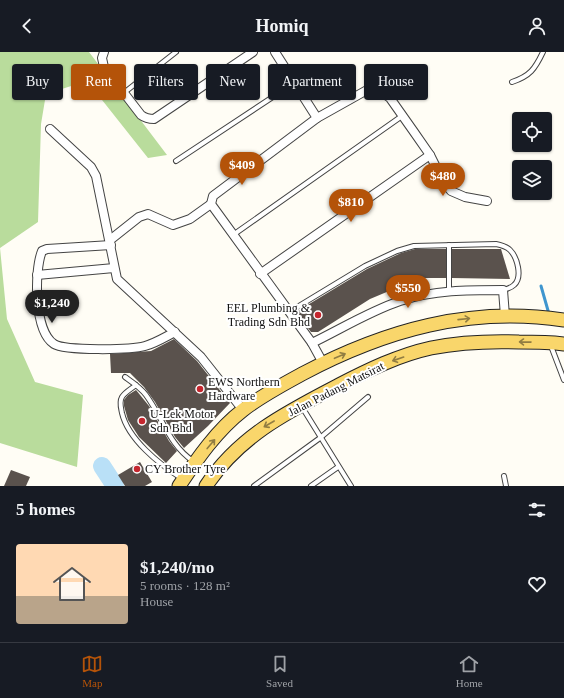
<!DOCTYPE html>
<html lang="en">
<head>
<meta charset="utf-8">
<style>
  body { margin:0; font-family:Georgia,serif; background:#242831; color:#f1f3f6; height:100vh; display:flex; flex-direction:column; font-size:15px; white-space:nowrap }
  * { box-sizing:border-box; margin:0 }
  p { font-size:13px; color:#9ea1a6 }
  .icon { flex:none; width:22px; height:22px; fill:none; stroke:currentColor; stroke-width:2; stroke-linecap:round; stroke-linejoin:round }
  .map { position:relative; height:434px; overflow:hidden }
  .side { display:flex; flex-direction:column; background:#171b24; flex:1 }
  .side>* { flex:none }
  .guide { position:absolute; left:12px; top:12px; width:540px; height:36px; display:flex; gap:8px }
  .fabs { position:absolute; left:512px; top:60px; display:grid; gap:8px }
  .fabs a { display:grid; place-items:center; width:40px; height:40px; border-radius:4px; background:#171b24; box-shadow:0 1px 3px #0004; font-size:20px }
  .price { position:absolute; translate:-50% -34px; padding:0 9px; border-radius:14px; background:#b45309; color:#fff; font-size:13px; line-height:26px; filter:drop-shadow(0 1px 2px #0008) }
  .price::after { content:''; position:absolute; left:50%; top:24px; width:12px; height:9px; margin-left:-6px; background:inherit; clip-path:polygon(0 0,100% 0,50% 100%) }
  .price.on { background:#222; color:#fff }
  ul { padding:0; list-style:none }
  li { display:flex; align-items:center; gap:12px; height:100px; padding:0 16px }
  li+li { border-top:1px solid #363941 }
  li span { display:grid; place-items:center; flex:none; width:112px; height:80px; border-radius:4px; color:#555 }
  li>.icon { margin-inline-start:auto }
  span .icon { width:48px; height:48px; fill:#fffc; stroke-width:1 }
  li b { font-size:17px }
  h2 { display:flex; justify-content:space-between; align-items:center; height:48px; padding:0 16px; font-size:17px }
  .chip { padding:0 14px; border-radius:4px; background:#171b24; box-shadow:0 1px 3px #0004; font-size:14px; line-height:36px }
  .chip.on { background:#b45309; color:#fff }
  header { display:flex; justify-content:space-between; align-items:center; height:52px; padding:0 16px; background:#171b24; font-size:18px; font-weight:800 }
  .dock { display:flex; justify-content:space-around; align-items:center; height:56px; border-top:1px solid #363941; background:#171b24; font-size:11px; color:#9ea1a6 }
  .dock a { display:grid; justify-items:center; gap:2px }
  .dock .on { color:#b45309 }
  .map>svg:first-child { display:block }
</style>
</head>
<body>
<header><svg class="icon" aria-label="back" viewBox="0 0 24 24"><path d="M15 5l-7 7 7 7"/></svg>Homiq<svg class="icon" aria-label="person" viewBox="0 0 24 24"><circle cx="12" cy="8" r="4"/><path d="M4 21q1-7 8-7t8 7"/></svg></header>
<div class="map">
<svg width="564" height="434" viewBox="0 0 564 434">
  <rect width="100%" height="100%" fill="#fffdf5"/>
  <polygon fill="#b9dc9c" points="0,0 89,0 167,103 148,106 87,29 46,42 41,72 38,170 0,196 7,267 35,330 83,343 77,415 0,391"/>
  <g fill="none" stroke-linecap="round" stroke-linejoin="round">
    <polyline stroke="#3f96cf" stroke-width="3" points="541,234 549,262"/>
    <polyline stroke="#b9e0f7" stroke-width="18" points="102,414 115,434"/>
  </g>
  <g fill="#5a524d">
    <polygon points="415,197 446,197 446,226 420,226 370,247 318,280 311,280 296,260 367,217 401,201"/>
    <polygon points="452,197 501,197 510,227 452,226"/>
    <polygon points="174,287 197,309 230,351 208,374 184,396 175,385 155,350 144,335 130,321 111,321 110,302 151,299"/>
    <polygon points="136,338 149,354 169,389 177,399 166,411 139,385 128,368 124,354 124,348 128,343"/>
    <polygon points="140,410 152,430 145,434 125,434 118,423"/>
    <polygon points="11,418 30,425 26,434 4,434"/>
  </g>
  <g fill="none" stroke-linecap="round" stroke-linejoin="round">
    <g stroke="#444" stroke-width="6">
      <g id="lane">
        <path d="M512,30C530,24 535,17 543,0"/>
        <polyline points="125,40 176,0"/>
        <polyline points="176,109 294,31"/>
        <polyline points="233,183 402,64"/>
        <polyline points="449,193 449,239"/>
        <path d="M289,260L365,214L397,199L414,194L496,192C501,193 506,194 510,198C517,205 523,225 514,233C512,235 507,237 503,238"/>
        <polyline points="551,294 564,328"/>
        <path d="M125,325C132,330 141,336 146,343C163,366 169,393 193,409"/>
        <path d="M136,333C131,337 125,340 122,345C119,350 121,356 122,361C128,387 159,412 181,426"/>
        <polyline points="302,355 351,434"/>
        <polyline points="504,424 506,434"/>
        <polyline points="254,434 320,386 368,345"/>
        <polyline points="311,434 338,415"/>
      </g>
    </g>
    <g stroke="#444" stroke-width="10">
      <g id="street">
        <path d="M104,0L102,6L104,15L141,63C145,66 149,67 154,67L253,0"/>
        <polyline points="275,0 317,66 213,144 211,152 312,291"/>
        <polyline points="317,66 367,38 380,39 390,46 414,80 430,103 443,129 451,139 465,145 487,149"/>
        <polyline points="50,77 91,115 96,124 117,227 201,305 243,358"/>
        <polyline points="110,188 139,165 148,162 173,173 190,167 211,152"/>
        <path d="M111,193L47,197L42,199C34,219 34,279 54,292C65,299 131,298 145,294C156,291 165,285 175,280"/>
        <polyline points="260,222 430,103"/>
        <polyline points="37,223 114,216"/>
        <path d="M323,311L312,291C341,277 370,259 400,249C434,238 468,238 503,238L505,264"/>
      </g>
    </g>
    <g stroke="#222" stroke-width="15">
      <g id="primary">
        <path d="M179,434C197,407 217,378 243,358C261,344 282,333 302,322C385,278 470,254 564,268"/>
        <path d="M206,434C239,384 287,360 339,333C368,318 399,303 431,296C461,290 489,289 519,290C534,290 549,290 564,292"/>
      </g>
    </g>
    <use href="#lane" stroke="#fff" stroke-width="4"/>
    <use href="#street" stroke="#fff" stroke-width="8"/>
    <use href="#primary" stroke="#f9d66b" stroke-width="13"/>
  </g>
  <defs><path id="oneway-shaft" d="M-6 0H5M1.5-3L5.5 0L1.5 3" fill="none" stroke-width="1.6" stroke-linecap="round" stroke-linejoin="round"/></defs>
  <g stroke="#917d42">
    <use href="#oneway-shaft" transform="translate(464 267) rotate(-6)"/>
    <use href="#oneway-shaft" transform="translate(525 290) rotate(-179)"/>
    <use href="#oneway-shaft" transform="translate(340 304) rotate(-23)"/>
    <use href="#oneway-shaft" transform="translate(398 307) rotate(161)"/>
    <use href="#oneway-shaft" transform="translate(269 372) rotate(150)"/>
    <use href="#oneway-shaft" transform="translate(211 392) rotate(-50)"/>
  </g>
  <g fill="#c4262e" stroke="#fff" stroke-width="1.5">
    <circle cx="318" cy="263" r="4"/>
    <circle cx="200" cy="337" r="4"/>
    <circle cx="142" cy="369" r="4"/>
    <circle cx="137" cy="417" r="4"/>
  </g>
  <g text-anchor="middle" stroke-width="4" stroke-linejoin="round" paint-order="stroke">
    <g font-size="12" fill="#111" stroke="#fff" text-anchor="start">
      <text x="310" y="260" text-anchor="end">EEL Plumbing &amp;<tspan x="310" dy="14">Trading Sdn Bhd</tspan></text>
      <text x="208" y="334">EWS Northern<tspan x="208" dy="14">Hardware</tspan></text>
      <text x="150" y="366">U-Lek Motor<tspan x="150" dy="14">Sdn Bhd</tspan></text>
      <text x="145" y="421">CY Brother Tyre</text>
    </g>
    <g font-size="12" fill="#111" stroke="#fff">
      <text transform="translate(336 337) rotate(-27)" y="4">Jalan Padang Matsirat</text>
    </g>
  </g>
</svg>
<div class="fabs">
<a><svg class="icon" aria-label="locate" viewBox="0 0 24 24"><circle cx="12" cy="12" r="6"/><path d="M12 2v4M12 18v4M2 12h4M18 12h4"/></svg></a>
<a><svg class="icon" aria-label="layers" viewBox="0 0 24 24"><path d="M12 4l9 5-9 5-9-5zM3 14l9 5 9-5"/></svg></a>
</div>
<b class="price" style="left:242px;top:134px">$409</b>
<b class="price" style="left:443px;top:145px">$480</b>
<b class="price" style="left:351px;top:171px">$810</b>
<b class="price" style="left:408px;top:257px">$550</b>
<b class="price on" style="left:52px;top:272px">$1,240</b>
<div class="guide">
<a class="chip">Buy</a>
<a class="chip on">Rent</a>
<a class="chip">Filters</a>
<a class="chip">New</a>
<a class="chip">Apartment</a>
<a class="chip">House</a>
</div>
</div>
<section class="side">
<h2>5 homes<svg class="icon" aria-label="filters" viewBox="0 0 24 24"><path d="M4 7h16M4 17h16"/><circle cx="9" cy="7" r="2"/><circle cx="15" cy="17" r="2"/></svg></h2>
<ul>
<li><span style="background:linear-gradient(#ffd9b3 65%,#b9a48a 0)"><svg class="icon" aria-label="home" viewBox="0 0 24 24"><path d="M3 11l9-7 9 7M6 9v11h12V9"/></svg></span><div><b>$1,240/mo</b><p>5 rooms · 128 m²</p><p>House</p></div><svg class="icon" aria-label="heart" viewBox="0 0 24 24"><path d="M12 20l-8-8c-3-5 5-10 8-4 3-6 11-1 8 4z"/></svg></li>
</ul>
</section>
<nav class="dock">
<a class="on"><svg class="icon" aria-label="map" viewBox="0 0 24 24"><path d="M3 6l6-2 6 2 6-2v14l-6 2-6-2-6 2zM9 4v14M15 6v14"/></svg>Map</a>
<a><svg class="icon" aria-label="saved" viewBox="0 0 24 24"><path d="M7 4h10v16l-5-4-5 4z"/></svg>Saved</a>
<a><svg class="icon" aria-label="home" viewBox="0 0 24 24"><path d="M3 11l9-7 9 7M6 9v11h12V9"/></svg>Home</a>
</nav>
</body>
</html>
